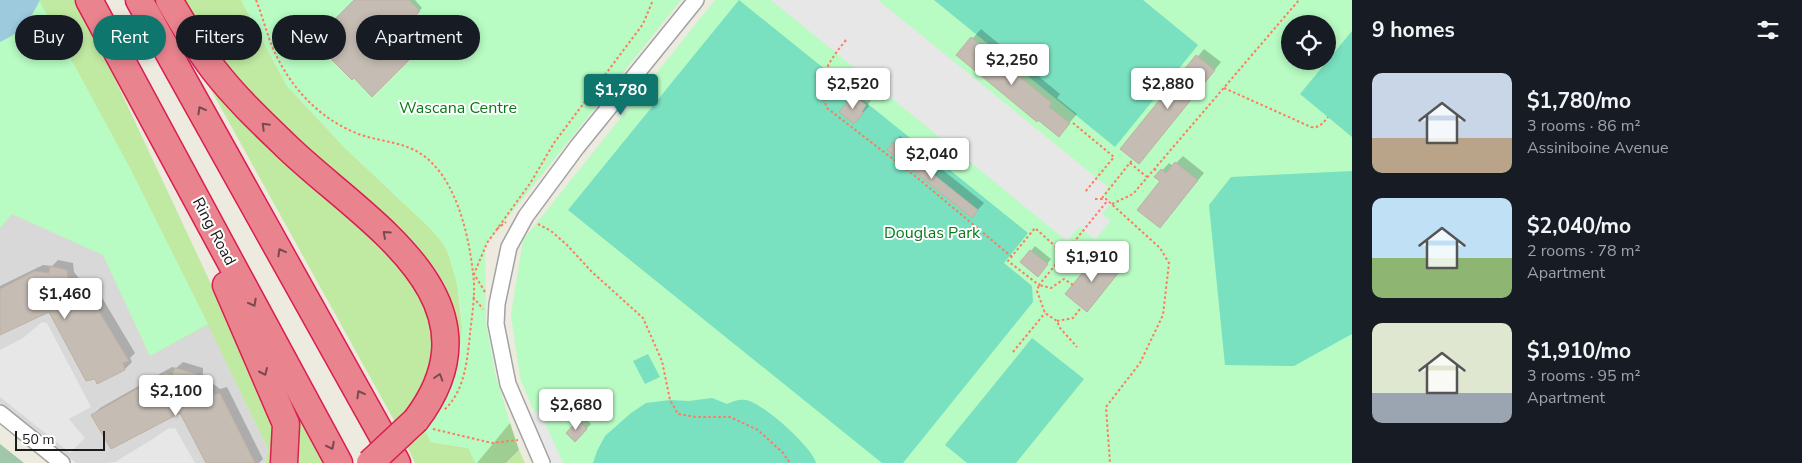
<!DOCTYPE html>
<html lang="en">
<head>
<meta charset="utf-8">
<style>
  body { margin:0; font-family:"Nunito Sans",sans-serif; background:#20242c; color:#f1f3f6; height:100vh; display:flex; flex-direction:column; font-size:19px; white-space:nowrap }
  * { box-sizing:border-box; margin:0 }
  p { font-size:16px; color:#9ea1a6 }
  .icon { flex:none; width:28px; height:28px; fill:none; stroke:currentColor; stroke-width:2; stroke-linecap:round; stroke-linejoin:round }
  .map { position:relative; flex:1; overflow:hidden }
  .sheet { display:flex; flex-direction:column; background:#171b24; width:450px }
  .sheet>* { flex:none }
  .banner { position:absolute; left:15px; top:15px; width:475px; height:45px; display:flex; gap:10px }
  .fabs { position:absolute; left:1281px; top:15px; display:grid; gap:10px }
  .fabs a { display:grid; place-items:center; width:55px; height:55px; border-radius:50%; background:#171b24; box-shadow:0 2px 8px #0003; font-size:25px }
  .scale { position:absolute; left:15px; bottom:12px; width:90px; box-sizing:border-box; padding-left:5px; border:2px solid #1b1b1b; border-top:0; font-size:14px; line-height:18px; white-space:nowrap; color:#1b1b1b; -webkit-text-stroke:4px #fff; paint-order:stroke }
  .price { position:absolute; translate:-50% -42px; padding:0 11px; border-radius:5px; background:#fff; color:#222; font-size:16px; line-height:32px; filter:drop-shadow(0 1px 2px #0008) }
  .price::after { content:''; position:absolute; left:50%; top:30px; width:15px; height:11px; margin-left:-8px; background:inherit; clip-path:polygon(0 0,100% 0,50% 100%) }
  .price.selected { background:#0f766e; color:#fff }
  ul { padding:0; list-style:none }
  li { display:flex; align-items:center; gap:15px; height:125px; padding:0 20px }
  li span { display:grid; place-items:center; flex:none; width:140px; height:100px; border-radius:10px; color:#555 }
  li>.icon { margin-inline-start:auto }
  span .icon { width:60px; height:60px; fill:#fffc; stroke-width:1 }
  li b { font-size:21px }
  h2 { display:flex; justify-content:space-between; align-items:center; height:60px; padding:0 20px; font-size:21px }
  .chip { padding:0 18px; border-radius:22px; background:#171b24; box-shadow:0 2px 8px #0003; font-size:18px; line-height:45px }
  .chip.selected { background:#0f766e; color:#fff }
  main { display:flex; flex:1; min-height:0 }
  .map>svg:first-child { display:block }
</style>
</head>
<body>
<main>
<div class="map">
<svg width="1352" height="463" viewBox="0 0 1352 463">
  <rect width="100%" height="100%" fill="#edeadf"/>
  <polygon fill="#d9d8d8" points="12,214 103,255 150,356 208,324 268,449 265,463 76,463 0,403 0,228"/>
  <g fill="#c0eaa2">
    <polygon points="40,0 78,0 233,331 274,423 278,463 265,463 268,449 208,325 150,356 103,255 12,214 0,228 32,16"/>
    <polygon points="178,0 241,0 287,86 345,148 430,228 443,243 448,253 457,283 462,327 461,339 456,374 445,397 434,411 457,334 452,305 444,283 435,269 414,242 292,135 223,68"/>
    <polygon points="214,75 386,244 439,327 422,397 395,422 205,79"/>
    <polygon points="226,272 330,463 298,463 297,442"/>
    <polygon points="426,432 431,442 468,448 475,463 415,463 407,446 423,433"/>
    <polygon points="519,450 525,463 506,463"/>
  </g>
  <polygon fill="#9fce92" points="477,371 510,423 519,450 506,463 475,463 468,448"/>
  <polygon fill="#a0c7a9" points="0,444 24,463 0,463"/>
  <g fill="#b8fbc3" fill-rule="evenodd">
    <polygon points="0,0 39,0 129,166 208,324 150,356 103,255 12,214 0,228"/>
    <polygon points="241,0 681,0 485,246 486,322 495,373 510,423 477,463 475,463 468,448 431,442 426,432 423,433 420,428 445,397 456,374 460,355 462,327 461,310 457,283 448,253 443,243 430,228 345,148 287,86"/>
    <path d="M715,0H1352V463H556L520,378L511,315L523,240ZM1290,24H1328V61H1290Z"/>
  </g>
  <g fill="#79e0c0">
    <polygon points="739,0 1028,233 1004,263 1032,286 1033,302 903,463 882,463 568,210"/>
    <polygon points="934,0 1143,0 1198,45 1115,147"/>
    <polygon points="1352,31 1352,137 1300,94"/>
    <polygon points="1352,171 1352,334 1294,366 1225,365 1209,205 1231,177"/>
    <polygon points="1032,338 1084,379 1016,463 967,463 945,445"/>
    <polygon points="648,354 660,377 645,384 633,361"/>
    <path d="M712,398L727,404C734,401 739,399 746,400C763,403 812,447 816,463H593L597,451L605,436L631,413L646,403L670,400L689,401Z"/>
  </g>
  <g fill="#e7e7e7">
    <polygon points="771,0 878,0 1108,187 1103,194 1112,202 1102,214 1111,221 1095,240 1079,227 1067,241"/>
    <polygon points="42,322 47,323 91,407 69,419 85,438 70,453 0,397 0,350 23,338"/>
    <polygon points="540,411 563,463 542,463 522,419"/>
    <polygon points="175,428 195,463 105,463 115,462 156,437 167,429"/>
  </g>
  <path fill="#9dcadd" d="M0,0H40C28,23 23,31 0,42Z"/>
  <g fill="#0003">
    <polygon points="356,0 415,0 422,8 402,28 420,46 372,95"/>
    <polygon points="981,29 1060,94 1057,98 1077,114 1059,135 958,55"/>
    <polygon points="1204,49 1221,62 1145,155 1122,149"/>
    <polygon points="863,91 872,98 868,105 869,106 854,123 849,102"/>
    <polygon points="900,136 984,203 972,216 889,150"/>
    <polygon points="1183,156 1204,173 1166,219 1162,181 1156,177 1169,163 1173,166"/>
    <polygon points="1035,246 1051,259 1042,271 1022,262"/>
    <polygon points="1105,249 1125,265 1094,303 1067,294"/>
    <polygon points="58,260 73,263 74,272 81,281 92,281 135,353 130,358 132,362 125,369 50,310 0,334 0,286 43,265 52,266"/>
    <polygon points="183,362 203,368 203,376 220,389 227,387 263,459 259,463 207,463 181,411 93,415 100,408 172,367 176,368"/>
    <polygon points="583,416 591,424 575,440 567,433"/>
  </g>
  <g fill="#c5bcb3" stroke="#bfb1a1">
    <polygon points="354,0 409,0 420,11 400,32 419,50 372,97 354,78 352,80 313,41"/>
    <polygon points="971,37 1052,103 1049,107 1070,123 1059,137 1038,120 1037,122 956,55"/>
    <polygon points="1196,55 1215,70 1139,164 1120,149"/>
    <polygon points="856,97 866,105 862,112 863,113 854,124 839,112 848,101 850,102"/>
    <polygon points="893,142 978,210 972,218 887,150"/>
    <polygon points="1175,162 1198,180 1160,228 1137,210 1160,181 1154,177 1161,169 1166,173"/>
    <polygon points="1030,250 1048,264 1038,277 1020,262"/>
    <polygon points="1097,255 1119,272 1087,312 1065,294"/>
    <polygon points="50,266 67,270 68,279 74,287 85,288 129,361 123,363 125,370 97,384 95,379 86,381 49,312 0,335 0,289 35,271 49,273"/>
    <polygon points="175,368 197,374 197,383 213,395 220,393 255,463 206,463 180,413 111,449 91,415 165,373 172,375"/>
    <polygon points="578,420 587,429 575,442 566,433"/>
  </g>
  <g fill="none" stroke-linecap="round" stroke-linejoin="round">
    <g stroke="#a2a2a2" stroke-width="18">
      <g id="minor">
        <polyline points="0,413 62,463"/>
        <polyline points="542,463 508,384 496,324 497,304 509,247 526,216 577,147 696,0"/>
      </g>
    </g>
    <g stroke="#db1d4f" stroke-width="29">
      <g id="motorway">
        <polyline points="89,0 339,463"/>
        <polyline points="139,0 383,437"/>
        <path d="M169,0C183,24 197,48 214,70C235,97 259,120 284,144C359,218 509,297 416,420"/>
        <polyline points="226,285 286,424 284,463"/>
        <polyline points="395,459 397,463"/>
      </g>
    </g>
    <g stroke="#ff7b5f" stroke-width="2" stroke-dasharray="2.5 2.5" stroke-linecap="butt">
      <path d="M256,0C262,15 266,31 272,46C289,87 320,120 361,135C386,143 411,142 431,162C458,188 469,237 473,273C476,292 472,315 470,334C467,361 465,391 444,410"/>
      <path d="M846,40C829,61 815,80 827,108L920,180L1012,257"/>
      <polyline points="824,73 854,97"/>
      <path d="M1224,88L1311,127C1320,128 1323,123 1328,117"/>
      <polyline points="1073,123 1114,157 1085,192"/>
      <polyline points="1130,163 1147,177"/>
      <polyline points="1154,169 1158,172"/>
      <polyline points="1102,198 1133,159"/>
      <polyline points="1095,199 1106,199 1160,248 1169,263 1163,315 1140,363 1106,407 1110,463"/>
      <polyline points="1112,204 1133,194 1299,0"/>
      <polyline points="538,224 551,231 567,245 592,272 643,318 662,361 670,400 678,414 696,417 730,417 758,430 783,453 790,463"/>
      <polyline points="497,229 506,222"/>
      <polyline points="1064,254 1035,228 1008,261 1039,285 1108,200"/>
      <polyline points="1073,285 1064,279 1051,288 1039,285 1037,291 1045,313 1057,321 1060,328 1077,347"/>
      <polyline points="485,292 474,274 487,243 531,182 554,143 643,24 653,0"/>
      <polyline points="473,297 483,309"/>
      <polyline points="1057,321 1073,318 1080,309"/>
      <polyline points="1013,352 1045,313"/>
      <polyline points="433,429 492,443 518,440"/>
    </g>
    <use href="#minor" stroke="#fff" stroke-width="15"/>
    <use href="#motorway" stroke="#e9838e" stroke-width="26"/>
    <g stroke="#db1d4f" stroke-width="29" stroke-linecap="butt">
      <polyline id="motorway-bridge" points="370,463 416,420"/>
    </g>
    <use href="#motorway-bridge" stroke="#e9838e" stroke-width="26"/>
  </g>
  <defs><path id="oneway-chevron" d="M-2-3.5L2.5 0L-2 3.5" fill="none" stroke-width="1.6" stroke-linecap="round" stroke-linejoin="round" transform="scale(1.25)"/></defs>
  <g stroke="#784a4f">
    <use href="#oneway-chevron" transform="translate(201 110) rotate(-119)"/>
    <use href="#oneway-chevron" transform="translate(265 126) rotate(-135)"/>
    <use href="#oneway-chevron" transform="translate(386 234) rotate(-138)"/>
    <use href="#oneway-chevron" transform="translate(281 252) rotate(-119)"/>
    <use href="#oneway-chevron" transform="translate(253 303) rotate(62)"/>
    <use href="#oneway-chevron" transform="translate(264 372) rotate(66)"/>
    <use href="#oneway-chevron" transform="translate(439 377) rotate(-72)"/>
    <use href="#oneway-chevron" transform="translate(360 394) rotate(-119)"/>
    <use href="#oneway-chevron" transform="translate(331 446) rotate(63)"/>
  </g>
  <g text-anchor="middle" stroke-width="4" stroke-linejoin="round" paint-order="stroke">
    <g font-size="16" fill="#077a19" stroke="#fff">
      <text x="458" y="113">Wascana Centre</text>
      <text x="932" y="238">Douglas Park</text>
    </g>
    <g font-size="16" fill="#1b1b1b" stroke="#fff">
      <text transform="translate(215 231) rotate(62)" y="6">Ring Road</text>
    </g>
  </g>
</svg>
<div class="fabs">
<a><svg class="icon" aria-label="locate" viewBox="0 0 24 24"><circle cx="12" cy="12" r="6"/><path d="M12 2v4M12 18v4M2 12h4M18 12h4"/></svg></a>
</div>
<div class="scale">50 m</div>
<b class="price" style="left:1012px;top:86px">$2,250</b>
<b class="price" style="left:853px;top:110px">$2,520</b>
<b class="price" style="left:1168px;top:110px">$2,880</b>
<b class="price selected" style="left:621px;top:116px">$1,780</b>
<b class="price" style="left:932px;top:180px">$2,040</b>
<b class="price" style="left:1092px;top:283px">$1,910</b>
<b class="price" style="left:65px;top:320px">$1,460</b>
<b class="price" style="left:176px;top:417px">$2,100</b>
<b class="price" style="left:576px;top:431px">$2,680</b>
<div class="banner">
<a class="chip">Buy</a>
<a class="chip selected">Rent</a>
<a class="chip">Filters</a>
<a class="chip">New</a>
<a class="chip">Apartment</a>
</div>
</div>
<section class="sheet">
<h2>9 homes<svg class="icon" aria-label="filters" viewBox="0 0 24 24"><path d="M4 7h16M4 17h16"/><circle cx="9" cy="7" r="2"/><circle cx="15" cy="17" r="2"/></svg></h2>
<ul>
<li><span style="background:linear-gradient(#c9d6e8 65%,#b9a48a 0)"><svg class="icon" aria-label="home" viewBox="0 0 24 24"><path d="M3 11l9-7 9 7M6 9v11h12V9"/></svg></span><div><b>$1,780/mo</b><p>3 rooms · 86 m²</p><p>Assiniboine Avenue</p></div></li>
<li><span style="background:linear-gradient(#bfe0f5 60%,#8fb573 0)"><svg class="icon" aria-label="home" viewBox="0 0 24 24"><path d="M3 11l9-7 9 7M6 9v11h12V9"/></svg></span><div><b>$2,040/mo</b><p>2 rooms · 78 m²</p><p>Apartment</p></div></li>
<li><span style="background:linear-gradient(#dfe7d0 70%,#9aa5b1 0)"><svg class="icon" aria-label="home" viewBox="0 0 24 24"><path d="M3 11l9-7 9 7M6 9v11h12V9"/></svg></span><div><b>$1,910/mo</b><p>3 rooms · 95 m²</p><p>Apartment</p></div></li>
</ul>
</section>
</main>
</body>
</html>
